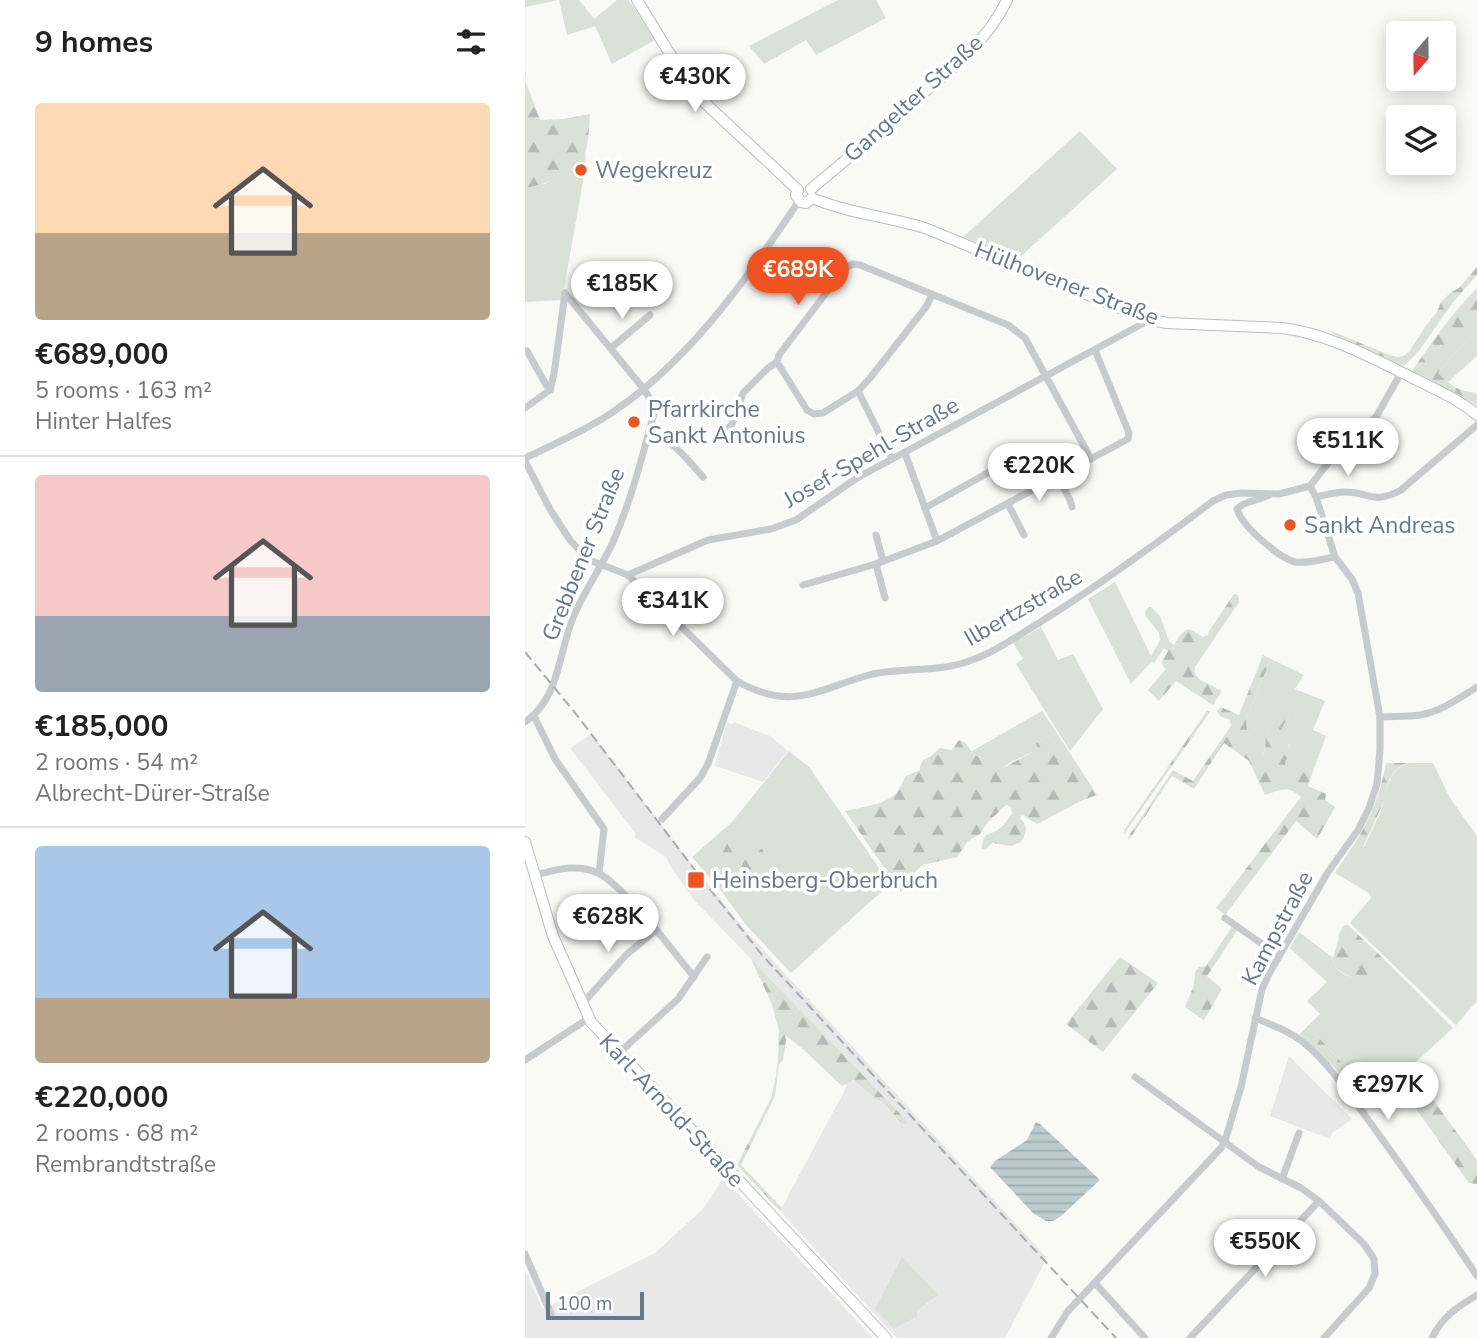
<!DOCTYPE html>
<html lang="en">
<head>
<meta charset="utf-8">
<style>
  body { margin:0; font-family:"Nunito Sans",sans-serif; background:#f2f2f2; color:#222; height:100vh; display:flex; flex-direction:column; font-size:26px; white-space:nowrap }
  * { box-sizing:border-box; margin:0 }
  p { font-size:23px; color:#767676 }
  .icon { flex:none; width:38px; height:38px; fill:none; stroke:currentColor; stroke-width:2; stroke-linecap:round; stroke-linejoin:round }
  .map { position:relative; flex:1; overflow:hidden }
  .side { display:flex; flex-direction:column; background:#fff; width:525px }
  .side>* { flex:none }
  .needle { width:46px; rotate:200deg }
  .controls { position:absolute; left:861px; top:21px; display:grid; gap:14px }
  .controls a { display:grid; place-items:center; width:70px; height:70px; border-radius:7px; background:#fff; box-shadow:0 4px 18px #0003; font-size:35px }
  .scale { position:absolute; left:21px; bottom:18px; width:98px; box-sizing:border-box; padding-left:7px; border:4px solid #667989; border-top:0; font-size:19px; line-height:24px; white-space:nowrap; color:#667989; -webkit-text-stroke:5px #fff; paint-order:stroke }
  .price { position:absolute; translate:-50% -60px; padding:0 16px; border-radius:24px; background:#fff; color:#222; font-size:23px; line-height:46px; filter:drop-shadow(0 2px 4px #0008) }
  .price::after { content:''; position:absolute; left:50%; top:42px; width:21px; height:16px; margin-left:-10px; background:inherit; clip-path:polygon(0 0,100% 0,50% 100%) }
  .price.selected { background:#ef5420; color:#fff }
  ul { padding:0; list-style:none }
  li { display:grid; align-content:center; gap:14px; height:371px; padding:0 35px }
  li+li { border-top:2px solid #e0e0e0 }
  li span { display:grid; place-items:center; height:217px; border-radius:7px; color:#555 }
  li>.icon { margin-inline-start:auto }
  span .icon { width:126px; height:126px; fill:#fffc; stroke-width:1 }
  li b { font-size:30px }
  h2 { display:flex; justify-content:space-between; align-items:center; height:84px; padding:0 35px; font-size:30px }
  main { display:flex; flex:1; min-height:0 }
  .map>svg:first-child { display:block }
</style>
</head>
<body>
<main>
<section class="side">
<h2>9 homes<svg class="icon" aria-label="filters" viewBox="0 0 24 24"><path d="M4 7h16M4 17h16"/><circle cx="9" cy="7" r="2"/><circle cx="15" cy="17" r="2"/></svg></h2>
<ul>
<li><span style="background:linear-gradient(#ffd9b3 60%,#b9a48a 0)"><svg class="icon" aria-label="home" viewBox="0 0 24 24"><path d="M3 11l9-7 9 7M6 9v11h12V9"/></svg></span><div><b>€689,000</b><p>5 rooms · 163 m²</p><p>Hinter Halfes</p></div></li>
<li><span style="background:linear-gradient(#f6c9c9 65%,#9aa5b1 0)"><svg class="icon" aria-label="home" viewBox="0 0 24 24"><path d="M3 11l9-7 9 7M6 9v11h12V9"/></svg></span><div><b>€185,000</b><p>2 rooms · 54 m²</p><p>Albrecht-Dürer-Straße</p></div></li>
<li><span style="background:linear-gradient(#a9c7e8 70%,#b9a48a 0)"><svg class="icon" aria-label="home" viewBox="0 0 24 24"><path d="M3 11l9-7 9 7M6 9v11h12V9"/></svg></span><div><b>€220,000</b><p>2 rooms · 68 m²</p><p>Rembrandtstraße</p></div></li>
</ul>
</section>
<div class="map">
<svg width="952" height="1338" viewBox="0 0 952 1338">
  <defs>
    <pattern id="forest-firs" width="22" height="20" patternUnits="userSpaceOnUse" patternTransform="scale(1.75)"><rect width="22" height="20" fill="#dae1d7"/><path d="M5 1l3.5 6h-7zM16 11l3.5 6h-7z" fill="#b5bbb4"/></pattern>
    <pattern id="water-rules" width="6" height="5" patternUnits="userSpaceOnUse" patternTransform="scale(1.75)"><rect width="6" height="5" fill="#bdcace"/><path d="M0 2.5h6" fill="none" stroke="#9da9ad"/></pattern>
  </defs>
  <rect width="100%" height="100%" fill="#f9f9f6"/>
  <g fill="#e7e8e7">
    <polygon points="202,722 207,724 209,722 245,736 263,751 238,782 190,766"/>
    <polygon points="67,734 161,857 220,930 522,1258 480,1338 372,1338 255,1211 322,1086 320,1084 327,1080 342,1091 350,1099 358,1102 374,1123 383,1122 170,901 146,867 141,857 109,837 111,834 45,748"/>
    <polygon points="764,1056 827,1119 807,1133 805,1139 745,1116"/>
    <polygon points="198,1178 348,1338 0,1338 0,1271 18,1309 130,1253 178,1209"/>
  </g>
  <g fill="#dae1d7">
    <polygon points="0,0 54,0 69,19 92,0 104,0 130,40 87,64 70,26 42,35 34,0 0,7"/>
    <polygon points="313,0 351,0 361,18 291,55 281,40 239,64 224,46"/>
    <polygon points="555,131 592,169 493,259 590,296 587,298 438,237"/>
    <polygon points="60,153 61,164 37,300 0,302 0,189 19,184 50,168"/>
    <polygon points="952,328 952,356 923,382 913,373"/>
    <polygon points="590,582 628,660 606,684 563,599"/>
    <polygon points="516,627 533,660 548,654 578,709 545,751 491,664 498,659 488,643"/>
    <path d="M746,659L779,675L770,689L800,701L788,730L801,736L787,774L781,766H761L760,762L765,746L760,739L757,728L765,713C757,720 743,728 741,738C740,744 740,749 738,755L734,757C727,747 721,731 721,719Z"/>
    <polygon points="517,711 532,733 511,743 514,749 486,762 473,772 468,773 456,757 450,755 447,751"/>
    <polygon points="264,751 284,767 365,884 266,973 222,926 196,891 167,857 207,822"/>
    <path d="M884,763H908L925,798L952,836V1001L931,1025L825,923L846,898L844,893L810,873L830,843L839,847C845,834 851,822 856,810C865,789 859,772 884,763Z"/>
    <path d="M774,932L808,958L810,967C824,983 841,977 860,973L865,965L928,1028L846,1103L820,1066L783,1026L795,1014L782,1001L802,982L765,948Z"/>
    <polygon points="377,1257 413,1295 392,1310 392,1316 369,1329 350,1309"/>
  </g>
  <g fill="url(#forest-firs)">
    <path d="M1,71L0,80L15,120L39,119L65,114C64,125 64,143 60,153C53,173 19,184 0,189V72Z"/>
    <path d="M952,267V275L929,301L894,351L879,366C862,363 815,342 804,330L862,354L873,357L878,356L884,352L900,327L912,312L916,302L925,293L934,288Z"/>
    <path d="M952,288V328L913,373C920,380 930,389 940,391C944,392 948,392 952,394V406L935,395L887,371C907,342 927,313 952,288Z"/>
    <path d="M709,594L713,595L714,602L670,667L669,672L674,679L697,691L688,705L651,681L634,701L623,690L641,669L636,663L643,651L639,648L629,663L624,660L635,640L634,633L620,615L621,609L625,607L627,608L635,616L644,641L649,645C660,628 660,625 678,637L683,635L684,631Z"/>
    <path d="M738,655L746,659L721,719C721,731 727,747 734,756L738,755L740,749L741,736L759,708H761L765,713L757,728L766,751L760,762L761,766H781L787,774L783,786L801,794L800,800L810,807L792,839L771,821L700,915L691,908L776,797C762,784 756,790 740,795L724,761L699,743L669,789L647,776L604,840L603,837L648,770L668,781L706,726L705,720L695,716L692,711L696,707L714,715Z"/>
    <polygon points="682,711 684,711 685,712 599,834 599,830"/>
    <path d="M532,733L572,795L558,800L512,824L497,815L495,818C503,825 502,833 496,842L486,846L467,843L462,848L457,849C458,829 465,837 475,828C480,825 483,818 487,814L486,807L481,805L463,822L455,834L443,841L432,857L398,865L390,872L376,892L320,811C336,807 362,805 373,791C376,786 378,780 381,776L395,770V766L398,760L406,756L415,748L427,750L434,740L439,742L450,755L461,760L469,773L513,749L511,743Z"/>
    <path d="M861,763H884L877,765L869,772L864,779L860,799L838,847L830,843C846,818 856,792 861,763Z"/>
    <path d="M224,835L227,843L238,850C240,859 232,867 226,872L219,869L206,856L200,858L198,852L202,844L206,842L217,857L222,860L225,855L223,850L216,841Z"/>
    <polygon points="708,925 713,929 682,976 697,989 679,1020 660,1007 669,985 670,972 674,967 681,966"/>
    <path d="M820,925H823L865,965C862,970 859,976 854,979C843,985 818,976 810,967L808,958L814,938L813,935Z"/>
    <polygon points="595,957 633,983 578,1052 541,1024"/>
    <polygon points="226,959 383,1122 380,1124 375,1123 358,1102 350,1099 342,1091 328,1080 317,1086 280,1051 260,1035 261,1040 258,1060 254,1065 250,1096 216,1165 257,1208 255,1211 212,1165 246,1098 251,1077 253,1060 254,1031 247,1004"/>
    <polygon points="783,1026 820,1066 846,1103 841,1107 809,1067 775,1034"/>
    <polygon points="887,1071 952,1160 952,1184 944,1183 873,1084"/>
  </g>
  <polygon fill="url(#water-rules)" points="511,1122 515,1124 575,1180 536,1216 528,1221 521,1221 508,1213 465,1167 470,1161 502,1140"/>
  <g fill="none" stroke-linecap="round" stroke-linejoin="round">
    <g stroke="#b9bec3" stroke-width="12">
      <g id="secondary">
        <polyline points="112,0 143,51 180,103 273,190"/>
        <path d="M286,189C317,164 346,138 376,112C414,79 460,47 482,0"/>
        <polyline points="273,190 271,195 276,202 281,203 287,198"/>
        <path d="M287,198C323,213 363,217 400,228L621,319L642,323L757,328C802,333 849,359 890,379C911,390 934,399 952,415"/>
        <polyline points="0,842 28,936 66,1022 361,1338"/>
      </g>
    </g>
    <g stroke="#c7cbce" stroke-width="7">
      <polyline points="407,295 401,307 345,378 333,391 298,413 289,414 282,410 252,362 254,355 320,268 328,264 335,265 483,325 500,338 566,459"/>
      <polyline points="86,348 125,315"/>
      <polyline points="2,351 24,390"/>
      <polyline points="25,390 29,374 40,293"/>
      <polyline points="333,391 367,459"/>
      <polyline points="0,408 25,390"/>
      <path d="M124,431C145,437 164,461 178,477"/>
      <polyline points="200,433 207,424 218,393 243,368 252,362"/>
      <polyline points="380,453 412,541 603,439 604,433 570,350"/>
      <path d="M0,458C26,446 52,434 77,419C161,367 219,282 274,201"/>
      <path d="M0,461L26,511L45,540L56,552L67,561L103,575L212,681C266,712 291,690 344,675C377,667 412,673 444,661C469,653 492,636 514,623C574,585 631,544 688,501L701,495L716,493L754,494L785,486L807,458L824,440L851,417L876,373"/>
      <polyline points="533,477 545,500 547,507"/>
      <path d="M744,495C733,501 721,500 712,509C716,525 754,558 770,562C783,564 797,559 810,557"/>
      <path d="M791,497C800,495 810,492 820,492C845,492 849,505 876,490L952,425"/>
      <polyline points="483,504 499,535"/>
      <polyline points="400,508 468,470"/>
      <polyline points="351,535 358,561"/>
      <polyline points="351,564 360,598"/>
      <polyline points="103,575 183,540 246,529 271,520 332,478 617,324 621,319"/>
      <polyline points="278,585 351,564 412,541"/>
      <polyline points="9,716 30,759 79,829 74,873"/>
      <path d="M855,717C868,716 882,717 895,715C917,711 934,698 952,687"/>
      <path d="M0,722C35,698 33,654 48,618C59,591 76,568 88,542C106,501 117,457 129,414L127,402L118,388L40,293"/>
      <polyline points="137,819 175,778 183,764 212,681"/>
      <path d="M10,875C31,870 52,863 73,873C82,877 88,884 95,890C122,916 145,947 169,977"/>
      <polyline points="700,918 754,956"/>
      <polyline points="58,1003 101,955 131,930"/>
      <path d="M730,1018C747,1025 764,1031 778,1042C804,1063 827,1098 847,1125C883,1175 918,1225 952,1276"/>
      <polyline points="94,1053 153,999 182,957"/>
      <polyline points="0,1060 64,1018"/>
      <polyline points="610,1077 734,1167 776,1188 794,1201 839,1244 849,1259 850,1274 844,1288 799,1338"/>
      <polyline points="757,1179 774,1133"/>
      <polyline points="0,1254 26,1314"/>
      <polyline points="570,1283 620,1338"/>
      <polyline points="526,1338 543,1311 696,1148 700,1141 716,1087 737,989 745,972 803,872 833,830 844,808 852,784 855,750 855,717 833,593 827,579 810,557 791,497 785,486"/>
      <polyline points="665,1338 794,1201"/>
      <path d="M907,1338C918,1316 931,1308 952,1295"/>
    </g>
    <use href="#secondary" stroke="#fff" stroke-width="10"/>
    <polyline stroke="#a7adb3" stroke-width="2" stroke-dasharray="10 5" stroke-linecap="butt" points="0,652 51,714 176,878 237,955 591,1338"/>
  </g>
  <g fill="#ef5420" stroke="#fff" stroke-width="2.5">
    <circle cx="56" cy="170" r="7"/>
    <circle cx="109" cy="422" r="7"/>
    <circle cx="765" cy="525" r="7"/>
    <rect x="162" y="871" width="18" height="18" rx="3.5"/>
  </g>
  <g text-anchor="middle" stroke-width="7" stroke-linejoin="round" paint-order="stroke">
    <g font-size="23" fill="#667989" stroke="#fff">
      <text transform="translate(388 98) rotate(-42)" y="8">Gangelter Straße</text>
      <text transform="translate(542 283) rotate(21)" y="8">Hülhovener Straße</text>
      <text transform="translate(346 452) rotate(-30)" y="8">Josef-Spehl-Straße</text>
      <text transform="translate(58 554) rotate(-68)" y="8">Grebbener Straße</text>
      <text transform="translate(498 607) rotate(-30)" y="8">Ilbertzstraße</text>
      <text transform="translate(752 928) rotate(-62)" y="8">Kampstraße</text>
      <text transform="translate(147 1110) rotate(47)" y="8">Karl-Arnold-Straße</text>
    </g>
    <g font-size="23" fill="#667989" stroke="#fff" text-anchor="start">
      <text x="70" y="178">Wegekreuz</text>
      <text x="123" y="417">Pfarrkirche<tspan x="123" dy="26">Sankt Antonius</tspan></text>
      <text x="779" y="533">Sankt Andreas</text>
      <text x="187" y="888">Heinsberg-Oberbruch</text>
    </g>
  </g>
</svg>
<div class="controls">
<a><svg class="needle" viewBox="-14 -14 28 28"><path d="M0-13l5 13h-10z" fill="#e53935"/><path d="M0 13l5-13h-10z" fill="#767676"/></svg></a>
<a><svg class="icon" aria-label="layers" viewBox="0 0 24 24"><path d="M12 4l9 5-9 5-9-5zM3 14l9 5 9-5"/></svg></a>
</div>
<div class="scale">100 m</div>
<b class="price" style="left:170px;top:114px">€430K</b>
<b class="price selected" style="left:273px;top:307px">€689K</b>
<b class="price" style="left:97px;top:321px">€185K</b>
<b class="price" style="left:823px;top:478px">€511K</b>
<b class="price" style="left:514px;top:503px">€220K</b>
<b class="price" style="left:148px;top:638px">€341K</b>
<b class="price" style="left:83px;top:954px">€628K</b>
<b class="price" style="left:863px;top:1122px">€297K</b>
<b class="price" style="left:740px;top:1279px">€550K</b>
</div>
</main>
</body>
</html>
